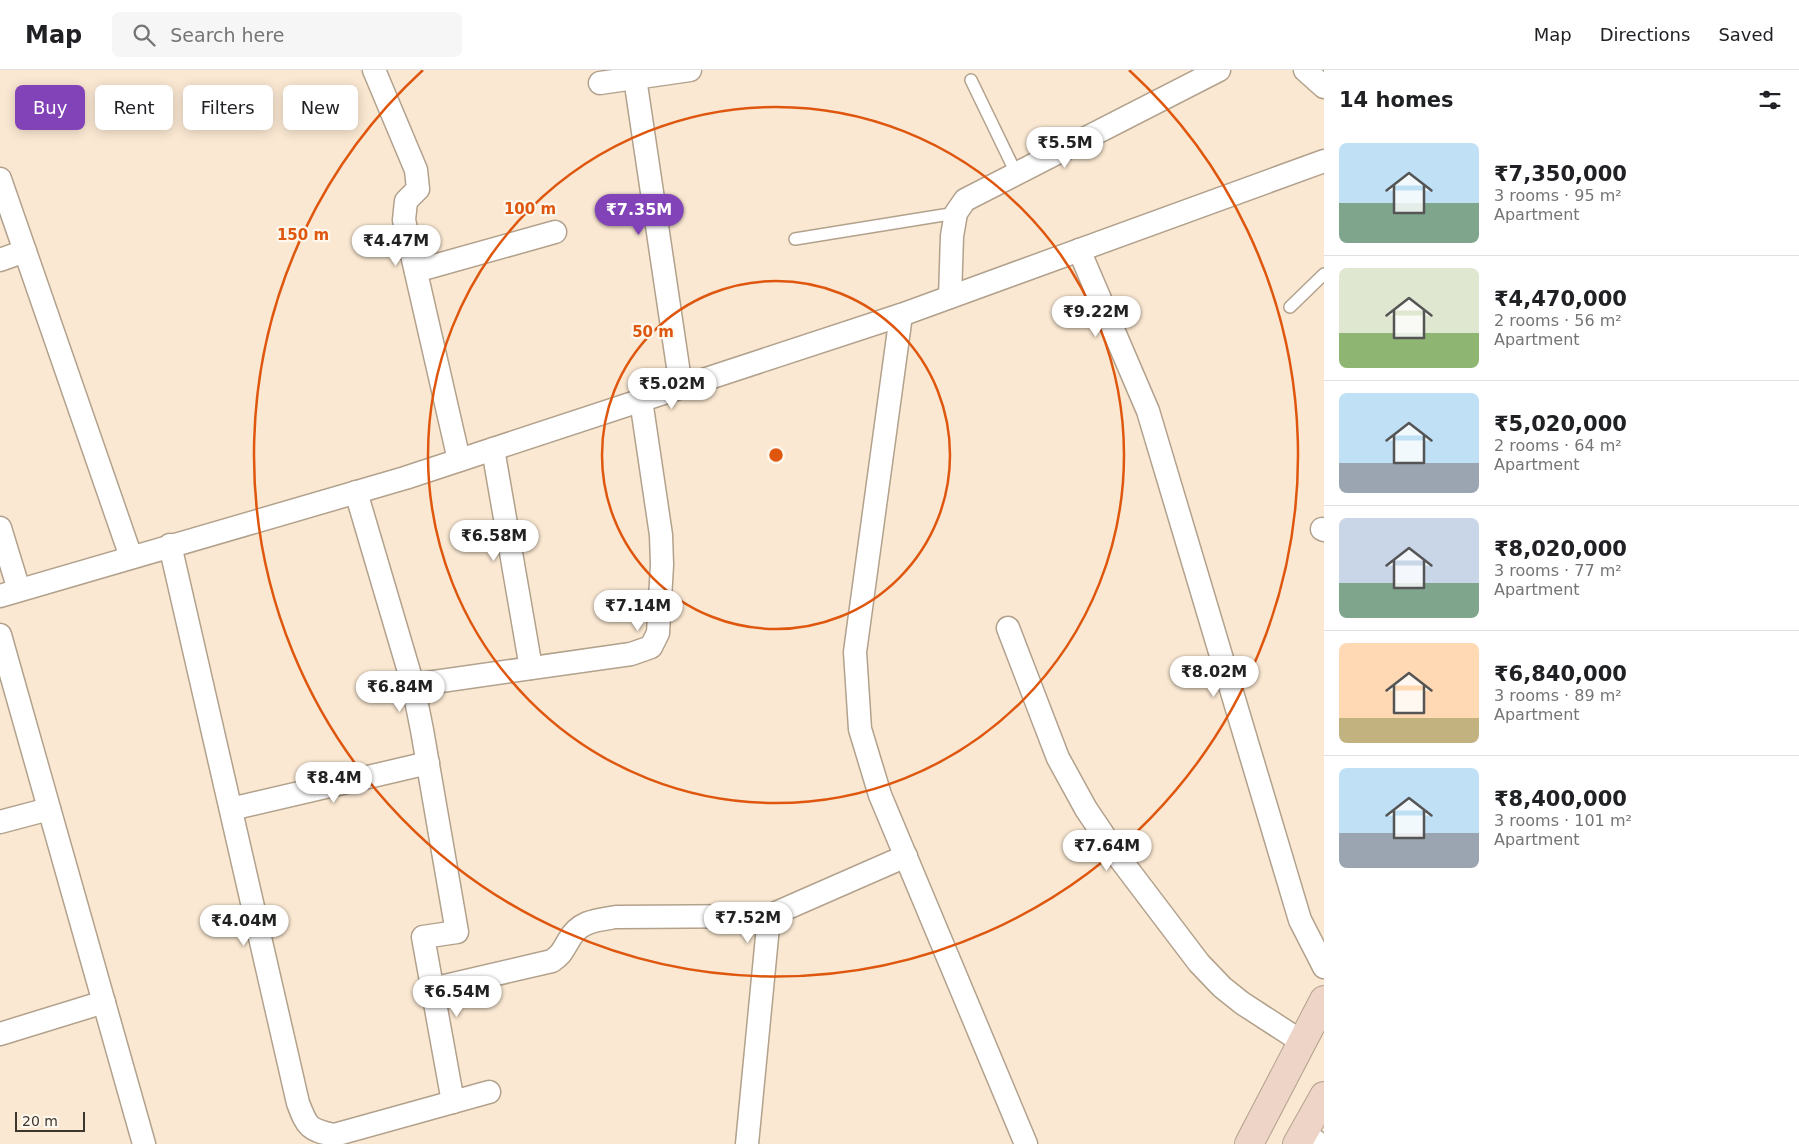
<!DOCTYPE html>
<html lang="en">
<head>
<meta charset="utf-8">
<style>
  body { margin:0; font-family:"DejaVu Sans",sans-serif; background:#f6f6f6; color:#202124; height:100vh; display:flex; flex-direction:column; font-size:19px; white-space:nowrap }
  * { box-sizing:border-box; margin:0 }
  p { font-size:16px; color:#757577 }
  .icon { flex:none; width:28px; height:28px; fill:none; stroke:currentColor; stroke-width:2; stroke-linecap:round; stroke-linejoin:round }
  .map { position:relative; flex:1; overflow:hidden }
  .details { display:flex; flex-direction:column; background:#fff; width:475px }
  .details>* { flex:none }
  .hud { position:absolute; left:15px; top:15px; width:475px; height:45px; display:flex; gap:10px }
  .scale { position:absolute; left:15px; bottom:12px; width:70px; box-sizing:border-box; padding-left:5px; border:2px solid #3d362d; border-top:0; font-size:14px; line-height:18px; white-space:nowrap; color:#3d362d; -webkit-text-stroke:4px #fef7ee; paint-order:stroke }
  .price { position:absolute; translate:-50% -42px; padding:0 11px; border-radius:18px; background:#fff; color:#222; font-size:16px; line-height:32px; filter:drop-shadow(0 1px 2px #0008) }
  .price::after { content:''; position:absolute; left:50%; top:30px; width:15px; height:11px; margin-left:-8px; background:inherit; clip-path:polygon(0 0,100% 0,50% 100%) }
  .price.active { background:#8343b8; color:#fff }
  ul { padding:0; list-style:none }
  li { display:flex; align-items:center; gap:15px; height:125px; padding:0 15px }
  li+li { border-top:1px solid #e0e0e0 }
  li span { display:grid; place-items:center; flex:none; width:140px; height:100px; border-radius:8px; color:#555 }
  li>.icon { margin-inline-start:auto }
  span .icon { width:60px; height:60px; fill:#fffc; stroke-width:1 }
  li b { font-size:21px }
  h2 { display:flex; justify-content:space-between; align-items:center; height:60px; padding:0 15px; font-size:21px }
  .chip { padding:0 18px; border-radius:8px; background:#fff; box-shadow:0 2px 12px #0003; font-size:18px; line-height:45px }
  .chip.active { background:#8343b8; color:#fff }
  header { display:flex; align-items:center; gap:30px; box-sizing:border-box; height:70px; padding:0 25px; background:#fff; border-bottom:1px solid #e0e0e0 }
  header strong { font-size:24px }
  nav { display:flex; gap:28px; margin-inline-start:auto; font-size:18px }
  .search { width:350px; height:45px; background:#f6f6f6; display:flex; align-items:center; gap:12px; box-sizing:border-box; padding:0 18px; border-radius:8px; color:#757577; font-size:19px }
  main { display:flex; flex:1; min-height:0 }
  .map>svg:first-child { display:block }
</style>
</head>
<body>
<header>
<strong>Map</strong>
<div class="search"><svg class="icon" aria-label="search" viewBox="0 0 24 24"><circle cx="10" cy="10" r="6"/><path d="M15 15l6 6"/></svg>Search here</div>
<nav><a>Map</a><a>Directions</a><a>Saved</a></nav>
</header>
<main>
<div class="map">
<svg width="1324" height="1074" viewBox="0 0 1324 1074">
  <rect width="100%" height="100%" fill="#fae8d2"/>
  <g fill="none" stroke-linecap="round" stroke-linejoin="round">
    <g stroke="#b2a18c" stroke-width="14">
      <g id="service">
        <polyline points="971,10 1016,103"/>
        <polyline points="795,169 956,143"/>
        <polyline points="1290,237 1324,204"/>
      </g>
    </g>
    <g stroke="#b2a18c" stroke-width="25">
      <g id="minor">
        <polyline points="374,0 416,100 418,119 406,131 404,150 459,390"/>
        <polyline points="1305,0 1324,17"/>
        <polyline points="635,8 681,317"/>
        <polyline points="600,13 690,0"/>
        <polyline points="0,109 131,487"/>
        <polyline points="1079,180 1148,341 1300,850 1324,897"/>
        <polyline points="0,190 25,181"/>
        <polyline points="416,201 555,162"/>
        <polyline points="950,227 952,166 956,143 965,130 1219,0"/>
        <polyline points="901,245 855,582 860,659 880,725 1026,1074"/>
        <polyline points="493,379 531,598"/>
        <polyline points="356,422 413,615 422,660 457,862 423,867 453,1032"/>
        <polyline points="0,458 19,520"/>
        <polyline points="1322,459 1324,460"/>
        <path d="M170,475L298,1033C307,1057 309,1060 334,1065L489,1022"/>
        <polyline points="0,526 405,408 901,245 1324,91"/>
        <polyline points="1008,558 1058,688 1086,739 1117,785 1199,893 1222,917 1242,933 1302,972"/>
        <polyline points="0,565 144,1074"/>
        <polyline points="413,615 631,584 651,577 658,563 662,495 661,465 641,330"/>
        <polyline points="231,739 428,693"/>
        <polyline points="0,752 49,739"/>
        <path d="M432,919L552,891C563,883 562,881 569,870C579,851 597,850 616,847L769,846"/>
        <polyline points="0,964 104,932"/>
        <polyline points="1303,1063 1320,1074"/>
        <polyline points="747,1074 769,846 906,786"/>
      </g>
    </g>
    <g stroke="#b2a18c" stroke-width="30">
      <g id="secondary">
        <polyline points="1249,1074 1324,930"/>
        <polyline points="1297,1074 1324,1026"/>
      </g>
    </g>
    <use href="#service" stroke="#fff" stroke-width="11"/>
    <use href="#minor" stroke="#fff" stroke-width="22"/>
    <use href="#secondary" stroke="#edd4c6" stroke-width="28"/>
  </g>
  <g fill="none" stroke="#df570e" stroke-width="2.5">
    <circle cx="776" cy="385" r="174"/>
    <circle cx="776" cy="385" r="348"/>
    <path d="M1129 0A522 522 0 1 1 423 0"/>
  </g>
  <circle cx="776" cy="385" r="8" fill="#df570e" stroke="#fef7ee" stroke-width="2.5"/>
  <g font-size="15" text-anchor="middle" font-weight="bold" fill="#df570e" stroke="#fef7ee" stroke-width="4.5" stroke-linejoin="round" paint-order="stroke">
    <text x="530" y="144">100 m</text>
    <text x="303" y="170">150 m</text>
    <text x="653" y="267">50 m</text>
  </g>
</svg>
<div class="scale">20 m</div>
<b class="price" style="left:1065px;top:99px">₹5.5M</b>
<b class="price active" style="left:639px;top:166px">₹7.35M</b>
<b class="price" style="left:396px;top:197px">₹4.47M</b>
<b class="price" style="left:1096px;top:268px">₹9.22M</b>
<b class="price" style="left:672px;top:340px">₹5.02M</b>
<b class="price" style="left:494px;top:492px">₹6.58M</b>
<b class="price" style="left:638px;top:562px">₹7.14M</b>
<b class="price" style="left:1214px;top:628px">₹8.02M</b>
<b class="price" style="left:400px;top:643px">₹6.84M</b>
<b class="price" style="left:334px;top:734px">₹8.4M</b>
<b class="price" style="left:1107px;top:802px">₹7.64M</b>
<b class="price" style="left:748px;top:874px">₹7.52M</b>
<b class="price" style="left:244px;top:877px">₹4.04M</b>
<b class="price" style="left:457px;top:948px">₹6.54M</b>
<div class="hud">
<a class="chip active">Buy</a>
<a class="chip">Rent</a>
<a class="chip">Filters</a>
<a class="chip">New</a>
</div>
</div>
<section class="details">
<h2>14 homes<svg class="icon" aria-label="filters" viewBox="0 0 24 24"><path d="M4 7h16M4 17h16"/><circle cx="9" cy="7" r="2"/><circle cx="15" cy="17" r="2"/></svg></h2>
<ul>
<li><span style="background:linear-gradient(#bfe0f5 60%,#7fa58c 0)"><svg class="icon" aria-label="home" viewBox="0 0 24 24"><path d="M3 11l9-7 9 7M6 9v11h12V9"/></svg></span><div><b>₹7,350,000</b><p>3 rooms · 95 m²</p><p>Apartment</p></div></li>
<li><span style="background:linear-gradient(#dfe7d0 65%,#8fb573 0)"><svg class="icon" aria-label="home" viewBox="0 0 24 24"><path d="M3 11l9-7 9 7M6 9v11h12V9"/></svg></span><div><b>₹4,470,000</b><p>2 rooms · 56 m²</p><p>Apartment</p></div></li>
<li><span style="background:linear-gradient(#bfe0f5 70%,#9aa5b1 0)"><svg class="icon" aria-label="home" viewBox="0 0 24 24"><path d="M3 11l9-7 9 7M6 9v11h12V9"/></svg></span><div><b>₹5,020,000</b><p>2 rooms · 64 m²</p><p>Apartment</p></div></li>
<li><span style="background:linear-gradient(#c9d6e8 65%,#7fa58c 0)"><svg class="icon" aria-label="home" viewBox="0 0 24 24"><path d="M3 11l9-7 9 7M6 9v11h12V9"/></svg></span><div><b>₹8,020,000</b><p>3 rooms · 77 m²</p><p>Apartment</p></div></li>
<li><span style="background:linear-gradient(#ffd9b3 75%,#c2b280 0)"><svg class="icon" aria-label="home" viewBox="0 0 24 24"><path d="M3 11l9-7 9 7M6 9v11h12V9"/></svg></span><div><b>₹6,840,000</b><p>3 rooms · 89 m²</p><p>Apartment</p></div></li>
<li><span style="background:linear-gradient(#bfe0f5 65%,#9aa5b1 0)"><svg class="icon" aria-label="home" viewBox="0 0 24 24"><path d="M3 11l9-7 9 7M6 9v11h12V9"/></svg></span><div><b>₹8,400,000</b><p>3 rooms · 101 m²</p><p>Apartment</p></div></li>
</ul>
</section>
</main>
</body>
</html>
